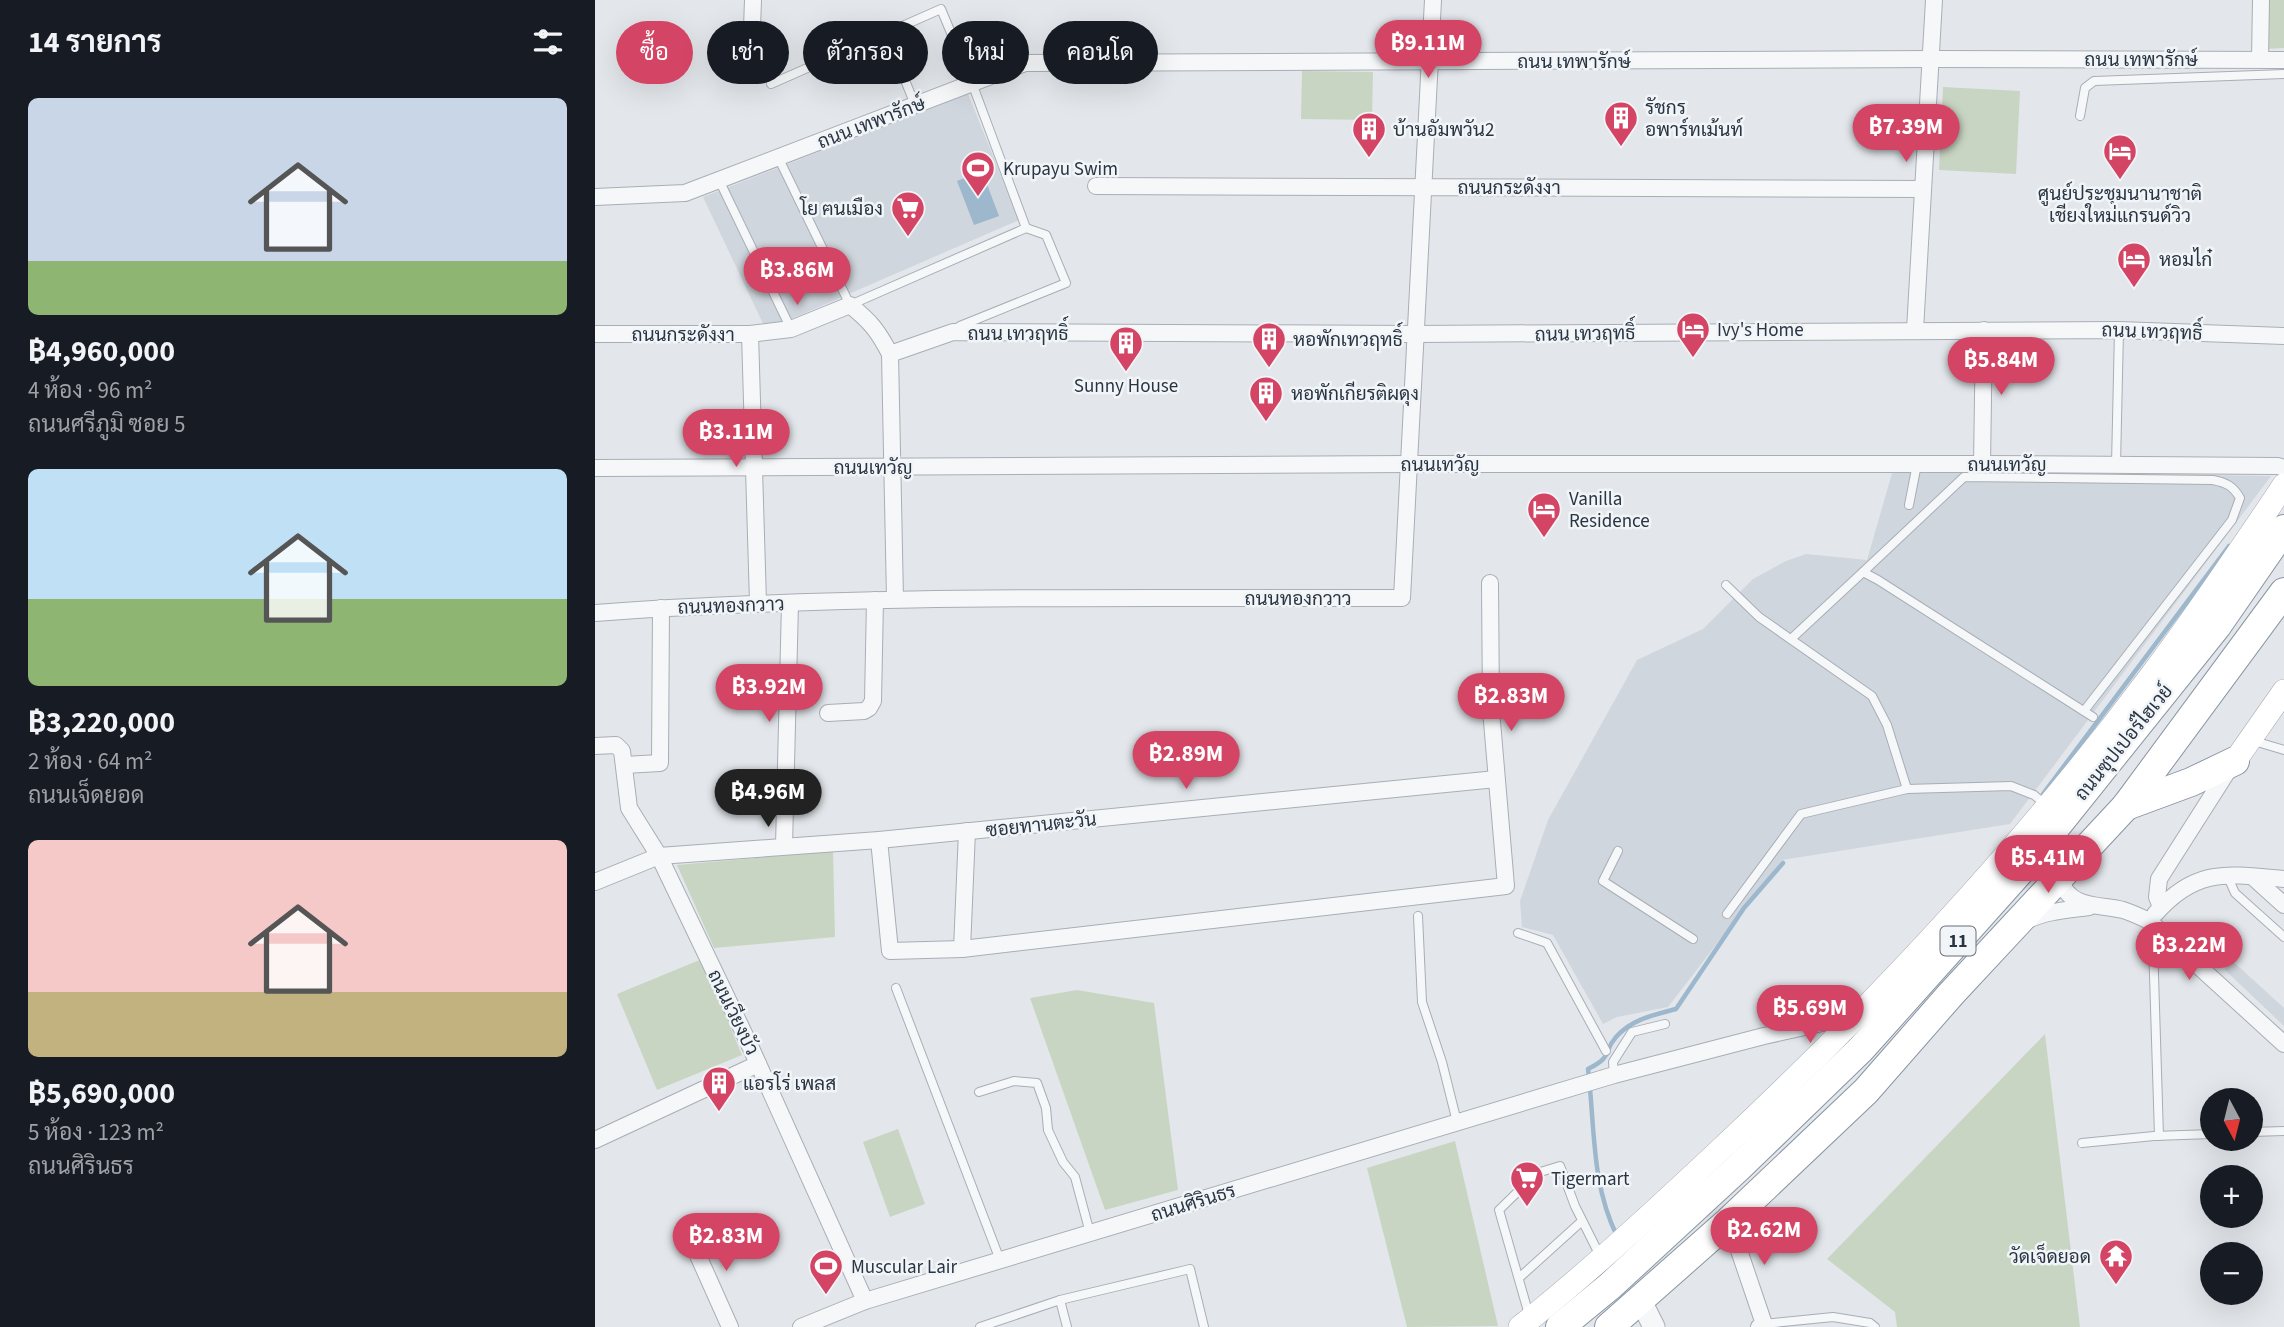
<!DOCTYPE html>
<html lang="th">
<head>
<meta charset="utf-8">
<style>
  body { margin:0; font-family:"Source Sans 3",Sarabun,sans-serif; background:#20242c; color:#f1f3f6; height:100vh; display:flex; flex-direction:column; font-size:26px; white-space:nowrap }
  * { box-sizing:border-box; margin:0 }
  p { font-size:23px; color:#9ea1a6 }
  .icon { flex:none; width:38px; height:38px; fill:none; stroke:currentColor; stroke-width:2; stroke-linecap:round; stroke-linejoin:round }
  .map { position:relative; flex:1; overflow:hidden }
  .side { display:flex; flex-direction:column; background:#171b24; width:595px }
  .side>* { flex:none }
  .guide { position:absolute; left:21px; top:21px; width:665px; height:63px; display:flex; gap:14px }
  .needle { width:46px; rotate:173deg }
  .fabs { position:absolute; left:1605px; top:1088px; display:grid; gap:14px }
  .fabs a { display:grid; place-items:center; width:63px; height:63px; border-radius:50%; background:#171b24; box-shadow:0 7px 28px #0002; font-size:35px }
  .price { position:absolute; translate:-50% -60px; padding:0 16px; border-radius:24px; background:#d44464; color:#fff; font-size:23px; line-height:46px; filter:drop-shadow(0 2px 4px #0008) }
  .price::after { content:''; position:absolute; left:50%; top:42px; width:21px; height:16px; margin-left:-10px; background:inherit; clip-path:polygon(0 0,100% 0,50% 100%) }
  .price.active { background:#222; color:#fff }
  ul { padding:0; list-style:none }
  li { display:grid; align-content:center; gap:14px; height:371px; padding:0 28px }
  li span { display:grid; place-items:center; height:217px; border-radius:10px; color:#555 }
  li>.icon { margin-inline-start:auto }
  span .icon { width:126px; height:126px; fill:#fffc; stroke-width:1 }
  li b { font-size:30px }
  h2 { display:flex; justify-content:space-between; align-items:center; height:84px; padding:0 28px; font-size:30px }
  .chip { padding:0 24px; border-radius:32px; background:#171b24; box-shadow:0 7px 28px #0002; font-size:24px; line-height:63px }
  .chip.active { background:#d44464; color:#fff }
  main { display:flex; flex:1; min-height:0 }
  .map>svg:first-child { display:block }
</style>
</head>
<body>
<main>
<section class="side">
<h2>14 รายการ<svg class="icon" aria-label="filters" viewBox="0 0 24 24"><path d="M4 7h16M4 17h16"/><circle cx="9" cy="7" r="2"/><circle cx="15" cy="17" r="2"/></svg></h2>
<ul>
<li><span style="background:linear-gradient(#c9d6e8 75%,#8fb573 0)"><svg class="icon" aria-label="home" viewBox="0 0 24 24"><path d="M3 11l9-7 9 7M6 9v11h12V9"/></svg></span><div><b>฿4,960,000</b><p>4 ห้อง · 96 m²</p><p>ถนนศรีภูมิ ซอย 5</p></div></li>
<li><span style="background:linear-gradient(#bfe0f5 60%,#8fb573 0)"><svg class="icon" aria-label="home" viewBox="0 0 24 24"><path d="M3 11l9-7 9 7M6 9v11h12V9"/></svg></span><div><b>฿3,220,000</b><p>2 ห้อง · 64 m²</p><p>ถนนเจ็ดยอด</p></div></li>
<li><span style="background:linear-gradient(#f6c9c9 70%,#c2b280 0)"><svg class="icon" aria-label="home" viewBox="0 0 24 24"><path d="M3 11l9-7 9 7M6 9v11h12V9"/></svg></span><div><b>฿5,690,000</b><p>5 ห้อง · 123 m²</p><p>ถนนศิรินธร</p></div></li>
</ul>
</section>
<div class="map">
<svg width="1689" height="1327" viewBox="0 0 1689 1327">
  <rect width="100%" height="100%" fill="#e3e7eb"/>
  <g fill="#d0d6dd">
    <polygon points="373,94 424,220 171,330 108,197"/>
    <polygon points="1298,470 1676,476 1415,824 1187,860 1073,1007 1022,1017 1008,1024 958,935 927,927 925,901 953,820 1042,660 1108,629 1158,579 1191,561 1211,554 1272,560"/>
    <polygon points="1632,956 1689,1008 1689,1026 1630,970"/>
  </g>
  <g fill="#c9d5c3">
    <polygon points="1673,0 1689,0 1689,48 1671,49"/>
    <polygon points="707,71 778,72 777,120 706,119"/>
    <polygon points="1348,87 1425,91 1421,174 1344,170"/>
    <polygon points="238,851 240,937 119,948 82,865"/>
    <polygon points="107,959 147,1055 62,1090 22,994"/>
    <polygon points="482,990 559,1003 583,1190 510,1210 435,998"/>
    <polygon points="1450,1034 1485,1327 1302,1327 1300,1312 1232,1259"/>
    <polygon points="303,1129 330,1204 295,1217 268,1142"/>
    <polygon points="860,1141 903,1326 812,1327 772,1168"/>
  </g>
  <polygon fill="#9db7cc" points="387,171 404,216 379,225 362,181"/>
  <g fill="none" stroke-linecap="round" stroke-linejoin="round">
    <g stroke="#9db7cc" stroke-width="4.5">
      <polyline points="1448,794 1634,546"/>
      <path d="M1022,1236C996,1184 1000,1126 993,1069C1019,1056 1007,1053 1021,1037C1037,1019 1059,1015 1081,1009L1149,908L1188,863"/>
    </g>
    <g stroke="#a8aeb6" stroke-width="10">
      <g id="service">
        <polyline points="291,33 320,105"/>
        <polyline points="176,84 346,9 377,83 431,228 255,305 184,159"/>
        <polyline points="1485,116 1490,88 1499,81 1689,74"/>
        <polyline points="124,180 196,329"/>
        <polyline points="365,326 471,283 451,235 431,228"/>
        <polyline points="1521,465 1524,330"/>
        <polyline points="1314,505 1322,464"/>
        <path d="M1268,572L1369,477L1618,480C1632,483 1638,486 1645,498L1637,520L1489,711"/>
        <polyline points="1131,585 1164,617 1277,696 1292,725 1312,789"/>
        <polyline points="1196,639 1268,572 1283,580 1498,717"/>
        <polyline points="1659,741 1689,750"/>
        <polyline points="1023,851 1008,881 1098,939"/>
        <polyline points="1632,875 1640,893 1689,937"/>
        <polyline points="1132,914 1206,814 1312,789 1416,786 1439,795 1450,804"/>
        <polyline points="823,916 827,1002 847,1062 862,1122"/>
        <polyline points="1555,926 1558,943 1564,1136"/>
        <polyline points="923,933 952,943 1011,1051"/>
        <polyline points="301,988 405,1260"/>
        <polyline points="1019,1075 1018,1062 1037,1032 1070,1024"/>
        <polyline points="384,1092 419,1081 442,1083 451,1108 453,1130 468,1162 480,1177 495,1233"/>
        <polyline points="1656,1132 1689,1131"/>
        <polyline points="1487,1143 1559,1136 1617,1134"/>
        <polyline points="924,1278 987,1221"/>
        <polyline points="465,1300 472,1327"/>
        <polyline points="934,1315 904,1210 942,1173 965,1166 980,1206 1005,1256"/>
        <polyline points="1169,1324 1238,1317 1275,1323 1280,1327"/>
        <polyline points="385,1327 465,1300 595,1269 609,1327"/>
      </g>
    </g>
    <g stroke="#a8aeb6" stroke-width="18">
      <g id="minor">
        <polyline points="157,28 158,0"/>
        <polyline points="1665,59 1666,0"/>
        <polyline points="501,186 1328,189"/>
        <polyline points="0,197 90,193 430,63 1335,59 1689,60"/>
        <polyline points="1320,330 1339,0"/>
        <path d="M0,334H155L196,329L255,305C276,322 283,331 295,354L300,599"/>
        <polyline points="155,334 163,603"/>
        <polyline points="295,354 358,332 820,334 1524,330 1689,336"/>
        <polyline points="1387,464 1389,330"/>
        <polyline points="0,468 813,464 1387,464 1683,466 1689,468"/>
        <path d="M0,613C268,593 538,599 807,598L838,0"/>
        <polyline points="233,713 269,711 274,708 278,701 280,600"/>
        <polyline points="0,746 21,745 27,751 34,808 64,856 156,1048 270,1301"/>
        <polyline points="29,765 65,763 66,608"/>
        <polyline points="284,840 295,951 367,949 911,886 896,710 895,583"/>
        <polyline points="189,846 195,603"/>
        <polyline points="1658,877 1689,905"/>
        <path d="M1465,878C1473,909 1503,904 1528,910C1537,913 1546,917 1554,921L1689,1044"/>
        <polyline points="0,882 64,856 284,840 901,779"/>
        <polyline points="1566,907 1562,897 1564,879 1636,766"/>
        <path d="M1560,914C1601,867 1633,874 1689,879"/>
        <path d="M1431,921C1450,911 1473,910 1494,907"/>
        <polyline points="367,949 372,831"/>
        <polyline points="0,1140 163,1064"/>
        <polyline points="1134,1221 1169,1324 1164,1327"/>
        <polyline points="93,1233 135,1327"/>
        <polyline points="206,1327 270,1301 1019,1075 1169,1036 1227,1023 1258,1022"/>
      </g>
    </g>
    <g stroke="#a8aeb6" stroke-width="23">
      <polyline id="tertiary" points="1046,1301 1059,1327"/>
    </g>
    <g stroke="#a8aeb6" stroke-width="24">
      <g id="secondary">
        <polyline points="1640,761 1689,691"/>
        <path d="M925,1327C994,1272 1059,1212 1123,1152C1280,1005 1429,846 1558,673C1604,612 1646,549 1689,485"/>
      </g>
    </g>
    <g stroke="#8995a3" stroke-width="30">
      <g id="trunk">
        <polyline points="1531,806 1596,782 1640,761"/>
        <polyline points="965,1327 1015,1286 1143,1168 1266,1049 1428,868 1622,626 1689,529"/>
        <polyline points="1014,1327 1134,1221 1271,1091 1356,994 1531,806 1689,592"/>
      </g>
    </g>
    <use href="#service" stroke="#f6f7f9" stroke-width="8"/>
    <use href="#minor" stroke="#f6f7f9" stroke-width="16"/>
    <use href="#tertiary" stroke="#f6f7f9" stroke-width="21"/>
    <use href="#secondary" stroke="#fff" stroke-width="23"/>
    <use href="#trunk" stroke="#fff" stroke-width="28"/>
  </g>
  <defs>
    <g id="building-pin" transform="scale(1.75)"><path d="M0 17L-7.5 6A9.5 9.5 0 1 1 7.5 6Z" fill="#d44464" stroke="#f2f5f8"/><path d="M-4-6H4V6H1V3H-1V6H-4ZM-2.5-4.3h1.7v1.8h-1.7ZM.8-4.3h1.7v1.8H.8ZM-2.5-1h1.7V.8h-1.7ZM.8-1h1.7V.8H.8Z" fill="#fff"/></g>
    <g id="hotel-pin" transform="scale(1.75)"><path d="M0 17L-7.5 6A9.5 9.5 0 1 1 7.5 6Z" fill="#d44464" stroke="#f2f5f8"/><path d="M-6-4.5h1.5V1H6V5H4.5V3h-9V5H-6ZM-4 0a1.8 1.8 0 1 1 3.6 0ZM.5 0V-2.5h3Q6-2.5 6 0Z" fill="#fff"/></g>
    <g id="stadium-pin" transform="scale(1.75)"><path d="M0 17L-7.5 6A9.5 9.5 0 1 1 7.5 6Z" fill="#d44464" stroke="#f2f5f8"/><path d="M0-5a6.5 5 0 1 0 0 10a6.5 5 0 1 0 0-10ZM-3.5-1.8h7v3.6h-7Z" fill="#fff"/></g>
    <g id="supermarket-pin" transform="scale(1.75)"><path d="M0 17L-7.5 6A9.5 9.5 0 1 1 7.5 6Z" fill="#d44464" stroke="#f2f5f8"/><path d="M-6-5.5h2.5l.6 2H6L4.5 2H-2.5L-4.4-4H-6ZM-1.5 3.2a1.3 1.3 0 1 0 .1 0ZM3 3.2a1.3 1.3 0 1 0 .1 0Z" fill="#fff"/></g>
    <g id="temple-pin" transform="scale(1.75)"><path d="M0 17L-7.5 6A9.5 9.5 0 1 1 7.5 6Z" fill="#d44464" stroke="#f2f5f8"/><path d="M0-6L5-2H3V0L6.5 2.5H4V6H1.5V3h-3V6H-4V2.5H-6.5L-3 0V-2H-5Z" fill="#fff"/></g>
  </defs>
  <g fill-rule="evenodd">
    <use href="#building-pin" x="1026" y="118"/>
    <use href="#building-pin" x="774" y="129"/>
    <use href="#hotel-pin" x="1525" y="151"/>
    <use href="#stadium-pin" x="383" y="168"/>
    <use href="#supermarket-pin" x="313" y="208"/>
    <use href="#hotel-pin" x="1539" y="259"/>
    <use href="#hotel-pin" x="1098" y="329"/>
    <use href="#building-pin" x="674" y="339"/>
    <use href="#building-pin" x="531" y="343"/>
    <use href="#building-pin" x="671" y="393"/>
    <use href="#hotel-pin" x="949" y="509"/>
    <use href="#building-pin" x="124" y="1083"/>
    <use href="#supermarket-pin" x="932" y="1178"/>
    <use href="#temple-pin" x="1521" y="1256"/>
    <use href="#stadium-pin" x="231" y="1266"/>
  </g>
  <g text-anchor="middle" stroke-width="5" stroke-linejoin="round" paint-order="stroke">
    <rect fill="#f2f5f8" stroke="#666f7a" stroke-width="2" x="1345.5" y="926.5" width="35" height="29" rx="5"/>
    <g font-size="18" font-weight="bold" fill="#2a3544">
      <text x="1363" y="947">11</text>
    </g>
    <g font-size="19" fill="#2a3544" stroke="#f2f5f8">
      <text x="1546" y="66">ถนน เทพารักษ์</text>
      <text x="979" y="68">ถนน เทพารักษ์</text>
      <text transform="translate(276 122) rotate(-21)" y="7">ถนน เทพารักษ์</text>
      <text x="914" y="194">ถนนกระดังงา</text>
      <text transform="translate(1557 331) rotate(2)" y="7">ถนน เทวฤทธิ์</text>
      <text x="423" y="340">ถนน เทวฤทธิ์</text>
      <text transform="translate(990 333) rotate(-1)" y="7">ถนน เทวฤทธิ์</text>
      <text x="88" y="341">ถนนกระดังงา</text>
      <text x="845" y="471">ถนนเทวัญ</text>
      <text x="1412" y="471">ถนนเทวัญ</text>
      <text x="278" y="474">ถนนเทวัญ</text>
      <text x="703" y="605">ถนนทองกวาว</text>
      <text transform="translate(136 605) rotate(-2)" y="7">ถนนทองกวาว</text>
      <text transform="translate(1528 742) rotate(-51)" y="7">ถนนซุปเปอร์ไฮเวย์</text>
      <text transform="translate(446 824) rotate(-6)" y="7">ซอยทานตะวัน</text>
      <text transform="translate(139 1012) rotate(64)" y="7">ถนนเวียงบัว</text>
      <text transform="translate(598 1202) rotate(-17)" y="7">ถนนศิรินธร</text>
    </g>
    <g font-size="19" fill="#2a3544" stroke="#f2f5f8" text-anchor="start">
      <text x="1050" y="114">รัชกร<tspan x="1050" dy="22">อพาร์ทเม้นท์</tspan></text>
      <text x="798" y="136">บ้านอัมพวัน2</text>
      <text x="408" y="175">Krupayu Swim</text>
      <text x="1525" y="200" text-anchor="middle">ศูนย์ประชุมนานาชาติ<tspan x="1525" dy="22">เชียงใหม่แกรนด์วิว</tspan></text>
      <text x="288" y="215" text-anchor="end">โย ฅนเมือง</text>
      <text x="1564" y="266">หอมไก๋</text>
      <text x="1122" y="336">Ivy's Home</text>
      <text x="698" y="346">หอพักเทวฤทธิ์</text>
      <text x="531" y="392" text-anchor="middle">Sunny House</text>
      <text x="696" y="400">หอพักเกียรติผดุง</text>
      <text x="974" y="505">Vanilla<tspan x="974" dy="22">Residence</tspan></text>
      <text x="148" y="1090">แอรโร่ เพลส</text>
      <text x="956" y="1185">Tigermart</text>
      <text x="1496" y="1263" text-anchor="end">วัดเจ็ดยอด</text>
      <text x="256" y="1273">Muscular Lair</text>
    </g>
  </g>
</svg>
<div class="fabs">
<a><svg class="needle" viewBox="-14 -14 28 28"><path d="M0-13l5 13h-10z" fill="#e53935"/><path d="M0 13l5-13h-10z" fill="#9ea1a6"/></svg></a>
<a>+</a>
<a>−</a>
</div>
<b class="price" style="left:833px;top:80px">฿9.11M</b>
<b class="price" style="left:1311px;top:164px">฿7.39M</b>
<b class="price" style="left:202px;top:307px">฿3.86M</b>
<b class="price" style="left:1406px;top:397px">฿5.84M</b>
<b class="price" style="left:141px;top:469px">฿3.11M</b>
<b class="price" style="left:174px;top:724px">฿3.92M</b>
<b class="price" style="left:916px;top:733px">฿2.83M</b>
<b class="price" style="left:591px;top:791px">฿2.89M</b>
<b class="price active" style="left:173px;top:829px">฿4.96M</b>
<b class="price" style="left:1453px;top:895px">฿5.41M</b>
<b class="price" style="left:1594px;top:982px">฿3.22M</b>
<b class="price" style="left:1215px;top:1045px">฿5.69M</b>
<b class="price" style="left:1169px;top:1267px">฿2.62M</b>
<b class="price" style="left:131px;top:1273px">฿2.83M</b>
<div class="guide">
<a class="chip active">ซื้อ</a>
<a class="chip">เช่า</a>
<a class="chip">ตัวกรอง</a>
<a class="chip">ใหม่</a>
<a class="chip">คอนโด</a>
</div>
</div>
</main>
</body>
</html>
